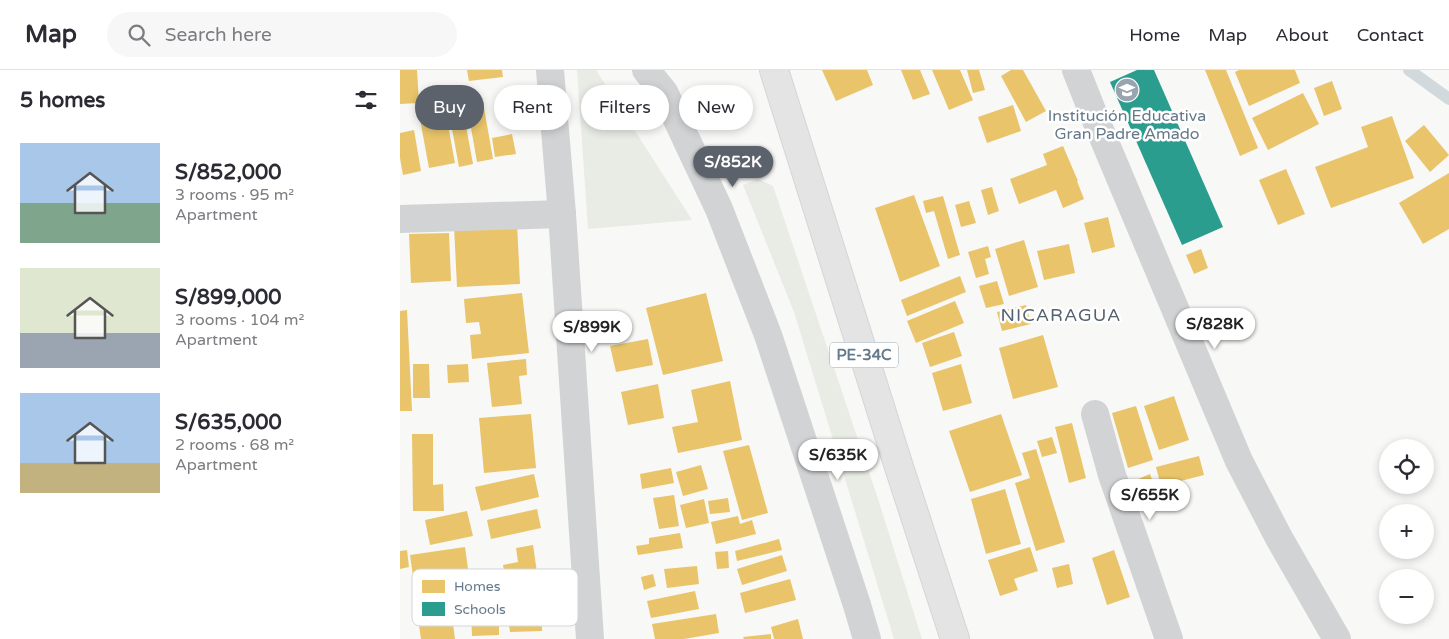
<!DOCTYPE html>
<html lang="en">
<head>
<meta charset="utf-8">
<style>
  body { margin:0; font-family:"Varela Round",sans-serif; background:#f7f7f7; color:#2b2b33; height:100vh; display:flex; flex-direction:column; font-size:19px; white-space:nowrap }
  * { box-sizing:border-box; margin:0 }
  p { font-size:16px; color:#7c7c81 }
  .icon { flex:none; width:28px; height:28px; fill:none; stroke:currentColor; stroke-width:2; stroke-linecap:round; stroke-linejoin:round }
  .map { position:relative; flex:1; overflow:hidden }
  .details { display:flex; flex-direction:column; background:#fff; width:400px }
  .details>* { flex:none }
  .guide { position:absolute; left:15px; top:15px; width:475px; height:45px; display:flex; gap:10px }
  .fabs { position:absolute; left:979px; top:369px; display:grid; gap:10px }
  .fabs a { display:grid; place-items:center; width:55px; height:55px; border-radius:50%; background:#fff; box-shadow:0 2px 8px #0003; font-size:25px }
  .price { position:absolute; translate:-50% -42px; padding:0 11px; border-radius:18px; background:#fff; color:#222; font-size:16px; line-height:32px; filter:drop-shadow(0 1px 2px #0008) }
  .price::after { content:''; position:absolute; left:50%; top:30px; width:15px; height:11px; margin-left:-8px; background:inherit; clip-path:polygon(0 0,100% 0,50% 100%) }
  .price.active { background:#5c626b; color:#fff }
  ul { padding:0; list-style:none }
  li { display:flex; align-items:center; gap:15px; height:125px; padding:0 20px }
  li span { display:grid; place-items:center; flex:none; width:140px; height:100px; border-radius:0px; color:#555 }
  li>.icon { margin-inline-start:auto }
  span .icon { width:60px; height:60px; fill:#fffc; stroke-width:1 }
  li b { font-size:21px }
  h2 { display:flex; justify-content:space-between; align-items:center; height:60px; padding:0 20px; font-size:21px }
  .chip { padding:0 18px; border-radius:22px; background:#fff; box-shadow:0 2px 8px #0003; font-size:18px; line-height:45px }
  .chip.active { background:#5c626b; color:#fff }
  header { display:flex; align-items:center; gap:30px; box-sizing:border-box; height:70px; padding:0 25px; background:#fff; border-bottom:1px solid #e1e1e2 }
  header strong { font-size:24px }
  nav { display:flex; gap:28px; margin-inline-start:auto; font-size:18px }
  .search { width:350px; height:45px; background:#f7f7f7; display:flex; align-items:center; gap:12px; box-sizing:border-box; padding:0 18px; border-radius:28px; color:#7c7c81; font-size:19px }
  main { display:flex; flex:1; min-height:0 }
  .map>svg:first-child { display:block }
</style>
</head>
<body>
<header>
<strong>Map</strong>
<div class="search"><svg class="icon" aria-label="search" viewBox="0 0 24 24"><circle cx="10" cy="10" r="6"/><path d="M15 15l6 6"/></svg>Search here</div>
<nav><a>Home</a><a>Map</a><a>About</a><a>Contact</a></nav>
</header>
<main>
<section class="details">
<h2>5 homes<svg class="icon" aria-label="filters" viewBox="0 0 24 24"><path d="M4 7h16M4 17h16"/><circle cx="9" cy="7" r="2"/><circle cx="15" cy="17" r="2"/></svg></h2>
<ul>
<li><span style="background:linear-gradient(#a9c7e8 60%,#7fa58c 0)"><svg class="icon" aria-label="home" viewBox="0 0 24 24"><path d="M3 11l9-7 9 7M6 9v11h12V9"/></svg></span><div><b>S/852,000</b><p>3 rooms · 95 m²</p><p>Apartment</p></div></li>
<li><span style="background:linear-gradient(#dfe7d0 65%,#9aa5b1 0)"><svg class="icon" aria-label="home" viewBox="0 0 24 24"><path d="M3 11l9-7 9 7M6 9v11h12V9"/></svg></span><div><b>S/899,000</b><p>3 rooms · 104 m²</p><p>Apartment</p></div></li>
<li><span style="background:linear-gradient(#a9c7e8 70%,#c2b280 0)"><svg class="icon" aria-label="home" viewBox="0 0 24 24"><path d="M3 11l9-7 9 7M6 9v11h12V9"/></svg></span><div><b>S/635,000</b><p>2 rooms · 68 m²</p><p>Apartment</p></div></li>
</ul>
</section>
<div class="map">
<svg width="1049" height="569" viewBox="0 0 1049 569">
  <rect width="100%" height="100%" fill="#f8f8f7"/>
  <g fill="#e8ece5">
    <polygon points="177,0 196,0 292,150 188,159"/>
    <polygon points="358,109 373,116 479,432 522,569 494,569 394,242 343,115"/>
  </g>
  <g fill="#e9c46a">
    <polygon points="0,0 17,0 19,33 0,34"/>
    <polygon points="67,0 102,0 103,7 69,11"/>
    <polygon points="422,0 467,0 473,15 436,31"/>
    <polygon points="501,0 520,0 530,24 513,30"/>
    <polygon points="532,0 560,0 573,30 549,40"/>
    <polygon points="567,0 579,0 585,20 573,23"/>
    <polygon points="611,0 623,0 646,41 626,52 601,6"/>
    <polygon points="805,0 826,0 858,78 840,86"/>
    <polygon points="839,0 895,0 900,13 849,36 835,2"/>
    <polygon points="932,11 942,39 924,46 914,18"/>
    <polygon points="903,23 919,54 868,80 852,48"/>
    <polygon points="61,29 73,94 59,97 47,31"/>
    <polygon points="83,32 93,89 77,92 67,35"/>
    <polygon points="613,35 621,61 587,73 578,47"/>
    <polygon points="45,39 55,93 29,98 19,44"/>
    <polygon points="992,46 1014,108 931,138 915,97 968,77 961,57"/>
    <polygon points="1024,55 1049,85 1030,102 1005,71"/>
    <polygon points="14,60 21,101 3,105 0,88 0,63"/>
    <polygon points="112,64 116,84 95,87 92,68"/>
    <polygon points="663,76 678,111 677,111 684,129 663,138 656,120 619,134 610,109 647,95 643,84"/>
    <polygon points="886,99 905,144 878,155 859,110"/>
    <polygon points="1049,103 1049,159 1023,174 999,133"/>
    <polygon points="592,117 599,141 588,145 581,120"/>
    <polygon points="514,125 540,196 500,212 475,138"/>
    <polygon points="543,126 560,185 548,189 534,141 526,143 523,131"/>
    <polygon points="569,131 576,153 561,157 555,135"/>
    <polygon points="708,147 715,177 692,183 684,153"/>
    <polygon points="117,153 120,214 57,217 54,156"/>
    <polygon points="49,163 51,211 11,213 9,164"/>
    <polygon points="624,170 638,217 609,226 595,179"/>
    <polygon points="669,174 675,203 644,210 637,181"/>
    <polygon points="588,176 591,187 585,189 589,204 576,208 568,182"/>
    <polygon points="801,179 808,198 794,204 786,185"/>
    <polygon points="560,206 566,222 507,246 501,230"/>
    <polygon points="597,211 604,234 586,238 579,216"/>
    <polygon points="122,223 129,283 72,289 70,265 81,264 79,252 66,253 64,229"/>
    <polygon points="306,223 323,291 263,305 246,238"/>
    <polygon points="555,231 564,253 516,273 507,251"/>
    <polygon points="626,235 631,254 602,261 597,242"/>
    <polygon points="7,240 12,341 0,341 0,241"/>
    <polygon points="554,262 562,286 530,297 522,273"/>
    <polygon points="643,265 658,317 613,329 599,278"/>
    <polygon points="248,269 253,295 216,302 210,276"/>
    <polygon points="126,289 127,305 119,306 122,334 92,337 87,293"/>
    <polygon points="13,294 29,294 30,328 13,328"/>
    <polygon points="68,294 69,312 48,313 47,295"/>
    <polygon points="561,294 572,333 543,341 532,303"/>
    <polygon points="330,311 342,370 278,383 272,357 298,352 291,320"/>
    <polygon points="258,314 264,348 228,355 221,322"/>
    <polygon points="774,326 789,370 759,380 744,336"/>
    <polygon points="736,336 753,390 728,398 712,343"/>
    <polygon points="131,344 136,398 84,403 79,348"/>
    <polygon points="601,344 622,405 570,422 549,361"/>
    <polygon points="672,353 686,408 669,413 655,357"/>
    <polygon points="12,364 33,364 33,415 43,414 44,441 13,441"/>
    <polygon points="652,367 657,383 642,387 637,371"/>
    <polygon points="349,375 368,443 342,450 323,381"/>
    <polygon points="636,379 665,472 636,481 615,413 630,408 622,383"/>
    <polygon points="799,386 804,405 761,416 756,397"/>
    <polygon points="301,395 308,419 283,426 276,402"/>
    <polygon points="271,398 274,413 242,419 240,404"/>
    <polygon points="134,404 139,427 81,441 75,417"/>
    <polygon points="750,404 756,421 736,430 729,413"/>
    <polygon points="605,419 621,474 586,484 571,429"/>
    <polygon points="274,425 279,456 259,459 253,428"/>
    <polygon points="328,428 330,442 310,444 308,431"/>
    <polygon points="304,429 309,453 286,458 280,435"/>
    <polygon points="137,439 141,458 91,469 87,450"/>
    <polygon points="67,441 73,466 30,475 25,450"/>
    <polygon points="338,446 340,454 352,450 356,464 316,474 311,452"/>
    <polygon points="280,463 283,478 238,485 236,476 249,474 249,468"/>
    <polygon points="379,469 382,480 337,491 335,481"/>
    <polygon points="133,475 140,523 109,528 103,495 118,492 116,478"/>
    <polygon points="65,477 73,535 51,538 55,569 21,569 17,541 18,541 10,485"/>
    <polygon points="630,477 638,501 614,509 618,520 600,526 588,490"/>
    <polygon points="7,480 9,497 0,499 0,481"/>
    <polygon points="714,480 730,527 707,535 692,488"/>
    <polygon points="328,481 329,498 317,499 315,482"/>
    <polygon points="382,485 387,501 342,515 337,499"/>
    <polygon points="669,494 673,514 657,518 652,498"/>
    <polygon points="297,496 299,514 267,518 264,499"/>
    <polygon points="253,504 256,516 244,520 241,507"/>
    <polygon points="390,509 396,530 345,543 340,523"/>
    <polygon points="295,521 299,539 251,548 247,531"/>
    <polygon points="141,530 142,561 110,562 109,555 99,555 99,565 72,566 71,541 109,539 108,531"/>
    <polygon points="316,544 319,563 284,569 255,569 252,554"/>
    <polygon points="398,549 403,569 374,569 371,557"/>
    <polygon points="371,564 371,569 344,569 343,567"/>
  </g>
  <polygon fill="#2a9d8f" points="737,0 754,0 823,157 782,175 710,12"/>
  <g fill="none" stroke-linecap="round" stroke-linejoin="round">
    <polyline stroke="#d2d9dc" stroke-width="12" points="1009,0 1049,29"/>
    <g stroke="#d4d5d6" stroke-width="30">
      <polyline id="primary" points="374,0 499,397 555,569"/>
    </g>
    <g stroke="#d2d3d4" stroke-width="28">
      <polyline points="150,0 162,144 190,569"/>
      <polyline points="246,0 264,22 319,139 368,265 457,535 467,569"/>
      <polyline points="676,0 697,53 839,391 879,468 937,569"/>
      <polyline points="0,149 162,144"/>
      <polyline points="695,344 712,405 769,569"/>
    </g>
    <use href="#primary" stroke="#e4e4e5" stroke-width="28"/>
  </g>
  <defs>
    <g id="school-disc" transform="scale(1.25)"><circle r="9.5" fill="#98a5b0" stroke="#fff"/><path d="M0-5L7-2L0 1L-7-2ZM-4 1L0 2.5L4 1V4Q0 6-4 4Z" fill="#fff"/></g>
  </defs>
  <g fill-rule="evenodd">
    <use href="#school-disc" x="727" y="20"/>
  </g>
  <g text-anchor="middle" stroke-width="5" stroke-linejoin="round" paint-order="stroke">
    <rect fill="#fff" stroke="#93a1ad" stroke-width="1" x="430" y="272.5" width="68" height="25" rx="4"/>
    <g font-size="15" font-weight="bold" fill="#65798a">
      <text x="464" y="290">PE-34C</text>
    </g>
    <g font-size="16" fill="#65798a" stroke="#fff">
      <text x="727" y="51">Institución Educativa<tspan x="727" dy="18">Gran Padre Amado</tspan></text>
    </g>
    <g font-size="18" letter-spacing="1" fill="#54626f" stroke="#fff">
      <text x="661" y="251">NICARAGUA</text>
    </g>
  </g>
  <rect x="12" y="499" width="166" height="57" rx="8" fill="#fff" stroke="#d1d7dc" stroke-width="1"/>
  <rect x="22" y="510" width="23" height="13" fill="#e9c46a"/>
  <rect x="22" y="532" width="23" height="14" fill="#2a9d8f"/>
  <g font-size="14" fill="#65798a">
    <text x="54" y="521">Homes</text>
    <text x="54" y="544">Schools</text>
  </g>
</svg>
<div class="fabs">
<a><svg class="icon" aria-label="locate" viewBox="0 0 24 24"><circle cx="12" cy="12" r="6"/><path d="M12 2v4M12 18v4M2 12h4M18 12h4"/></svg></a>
<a>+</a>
<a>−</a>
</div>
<b class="price active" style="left:333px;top:118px">S/852K</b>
<b class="price" style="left:815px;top:280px">S/828K</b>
<b class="price" style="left:192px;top:283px">S/899K</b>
<b class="price" style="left:438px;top:411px">S/635K</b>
<b class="price" style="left:750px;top:451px">S/655K</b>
<div class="guide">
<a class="chip active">Buy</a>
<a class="chip">Rent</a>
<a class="chip">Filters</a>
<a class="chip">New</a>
</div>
</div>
</main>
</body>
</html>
